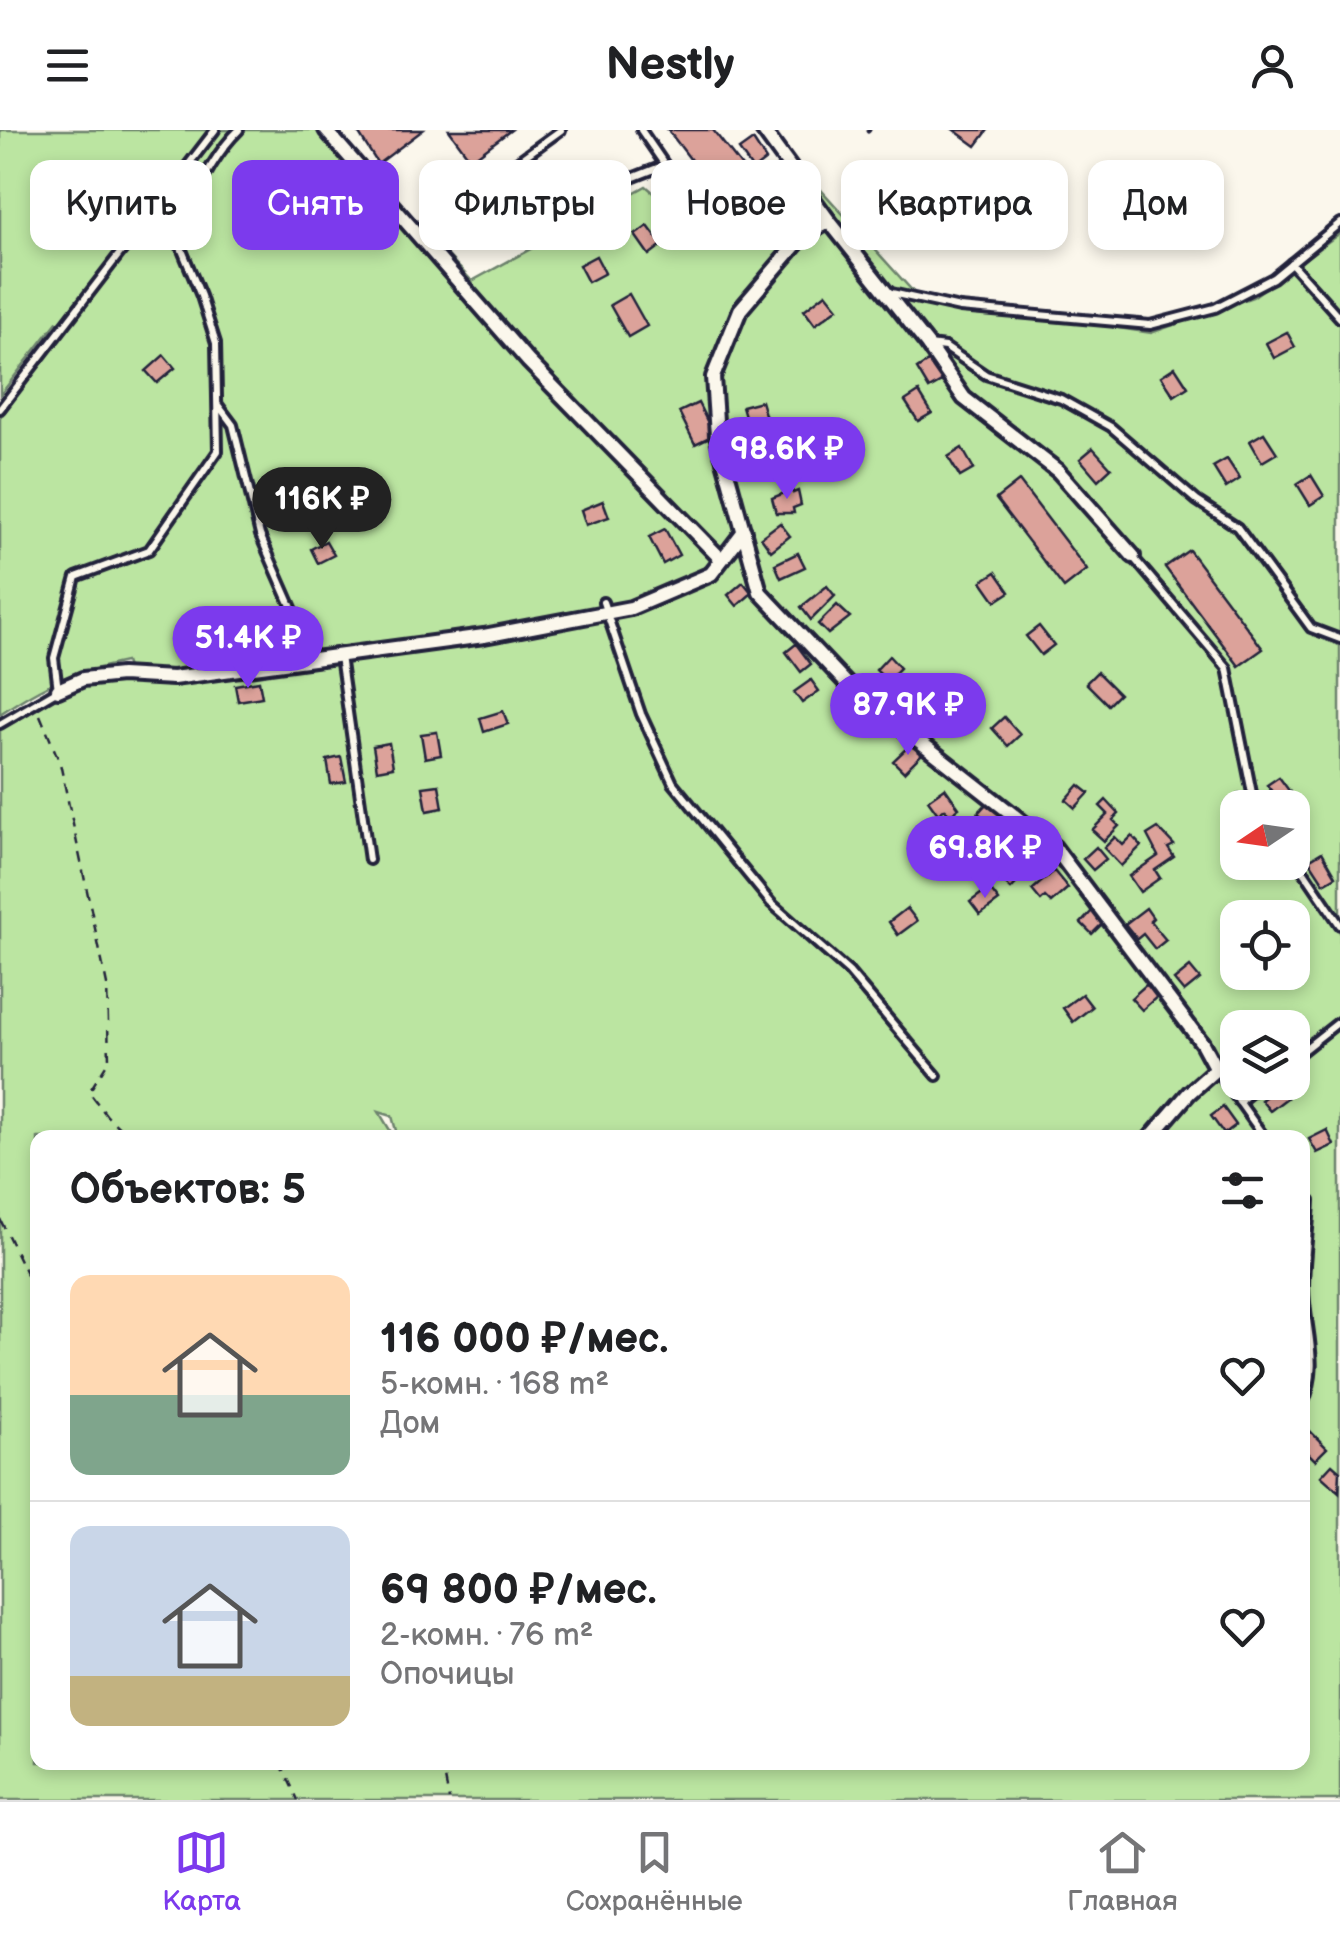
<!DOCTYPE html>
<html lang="ru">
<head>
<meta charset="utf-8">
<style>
  body { margin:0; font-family:"Balsamiq Sans",sans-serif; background:#f6f6f6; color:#202124; height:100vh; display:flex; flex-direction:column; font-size:38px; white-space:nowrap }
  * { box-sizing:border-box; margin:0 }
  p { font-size:32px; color:#757577 }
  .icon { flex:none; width:55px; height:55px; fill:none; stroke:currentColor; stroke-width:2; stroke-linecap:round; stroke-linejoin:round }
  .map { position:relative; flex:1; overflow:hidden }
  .side { position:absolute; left:30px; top:1000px; width:1280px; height:640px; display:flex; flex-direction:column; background:#fff; border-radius:20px; box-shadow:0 5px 15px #0003 }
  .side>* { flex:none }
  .banner { position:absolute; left:30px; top:30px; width:1280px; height:90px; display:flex; gap:20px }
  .needle { width:65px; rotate:257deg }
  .buttons { position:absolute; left:1220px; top:660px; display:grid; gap:20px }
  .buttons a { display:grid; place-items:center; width:90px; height:90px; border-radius:20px; background:#fff; box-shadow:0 5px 15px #0003; font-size:50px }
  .price { position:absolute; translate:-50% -85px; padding:0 22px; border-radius:35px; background:#7c3aed; color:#fff; font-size:32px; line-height:65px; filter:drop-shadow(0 2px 5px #0008) }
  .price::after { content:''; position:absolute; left:50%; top:60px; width:30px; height:22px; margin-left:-15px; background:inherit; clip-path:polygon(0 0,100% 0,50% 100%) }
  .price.on { background:#222; color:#fff }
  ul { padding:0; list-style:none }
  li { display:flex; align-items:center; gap:30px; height:250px; padding:0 40px }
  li+li { border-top:2px solid #e0e0e0 }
  li span { display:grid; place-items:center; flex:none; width:280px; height:200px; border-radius:20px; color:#555 }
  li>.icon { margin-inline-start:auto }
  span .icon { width:120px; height:120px; fill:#fffc; stroke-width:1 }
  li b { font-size:42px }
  h2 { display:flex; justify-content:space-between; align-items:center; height:120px; padding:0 40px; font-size:42px }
  .pill { padding:0 35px; border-radius:20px; background:#fff; box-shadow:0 5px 15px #0003; font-size:35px; line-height:90px }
  .pill.on { background:#7c3aed; color:#fff }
  header { display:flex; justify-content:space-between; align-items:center; height:130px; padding:0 40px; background:#fff; font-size:45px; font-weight:700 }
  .tabs { display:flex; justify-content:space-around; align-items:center; height:140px; border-top:2px solid #e0e0e0; background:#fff; font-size:28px; color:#757577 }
  .tabs a { display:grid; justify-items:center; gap:5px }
  .tabs .on { color:#7c3aed }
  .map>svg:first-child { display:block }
</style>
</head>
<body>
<header><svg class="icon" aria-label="menu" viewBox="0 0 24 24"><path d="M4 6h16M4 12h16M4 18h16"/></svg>Nestly<svg class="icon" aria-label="person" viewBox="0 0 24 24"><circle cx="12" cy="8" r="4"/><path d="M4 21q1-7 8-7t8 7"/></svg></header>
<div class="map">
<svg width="1340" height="1670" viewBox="0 0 1340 1670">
  <rect width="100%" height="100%" fill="#fbf7ec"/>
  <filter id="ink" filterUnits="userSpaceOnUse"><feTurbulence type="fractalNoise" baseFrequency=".01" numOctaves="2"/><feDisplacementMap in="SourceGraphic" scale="20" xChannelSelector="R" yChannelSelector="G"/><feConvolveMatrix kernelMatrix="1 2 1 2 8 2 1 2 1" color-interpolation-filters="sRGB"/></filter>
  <g filter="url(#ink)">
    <path fill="#bbe5a1" stroke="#6e846e" stroke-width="2.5" fill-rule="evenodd" d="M0,0H329L472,151L646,56L695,98L794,30L918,167L1151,203L1253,167L1340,103V1670H0V599C32,585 57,560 92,553C105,550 119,553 132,552L125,532C69,544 48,551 0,584V288L65,202L57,192L0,265ZM1238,678H1292V732H1238ZM1238,788H1292V842H1238ZM1238,898H1292V952H1238ZM379,982L392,986L398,1008H1302V1632H38V1008L394,1007Z"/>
    <g fill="#dca29a" stroke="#22223b" stroke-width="2.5">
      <polygon points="364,0 423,0 378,34 359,4"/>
      <polygon points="449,0 511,0 471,30"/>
      <polygon points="668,0 713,0 752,50 723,72"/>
      <polygon points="954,0 988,0 976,16"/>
      <polygon points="753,10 766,30 753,40 739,20"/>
      <polygon points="348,38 358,49 344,62 334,51"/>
      <polygon points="301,67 312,80 294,96 283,83"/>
      <polygon points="774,69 787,89 773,98 760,78"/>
      <polygon points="731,90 740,112 725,118 716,96"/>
      <polygon points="648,96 662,115 649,125 635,105"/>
      <polygon points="596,126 605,143 588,152 579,135"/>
      <polygon points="826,163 838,178 815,195 804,180"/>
      <polygon points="629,164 647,196 628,207 610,175"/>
      <polygon points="1287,202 1295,217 1274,228 1266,213"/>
      <polygon points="164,225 175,238 157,253 146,241"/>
      <polygon points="931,230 943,251 929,259 917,239"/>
      <polygon points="1175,237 1188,257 1174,266 1161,246"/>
      <polygon points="919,262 932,283 918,291 905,271"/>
      <polygon points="761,271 771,305 752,310 742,276"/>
      <polygon points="698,273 714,305 695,314 679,282"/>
      <polygon points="1264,303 1277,323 1262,332 1250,311"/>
      <polygon points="962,318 974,339 960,347 948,327"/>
      <polygon points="1093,318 1111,338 1098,350 1080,329"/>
      <polygon points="1227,329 1240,349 1226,358 1213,337"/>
      <polygon points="1311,345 1324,366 1310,375 1297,354"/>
      <polygon points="1019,351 1087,440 1064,458 996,369"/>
      <polygon points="792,360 793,363 798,361 801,375 793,378 794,383 776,383 772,368"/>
      <polygon points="603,371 609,387 586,395 581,380"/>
      <polygon points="780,393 790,406 771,421 761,407"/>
      <polygon points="665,399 679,425 663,434 649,407"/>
      <polygon points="326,411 334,425 318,433 311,419"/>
      <polygon points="1189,420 1263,519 1239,536 1165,437"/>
      <polygon points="798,423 805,437 781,448 775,434"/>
      <polygon points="996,442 1010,462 996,471 982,451"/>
      <polygon points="743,452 752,463 737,476 728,465"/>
      <polygon points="827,456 835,466 811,490 801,477"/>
      <polygon points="837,475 850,487 828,504 818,494"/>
      <polygon points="279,482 285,506 272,509 267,485"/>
      <polygon points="1039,496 1054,515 1041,525 1026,506"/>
      <polygon points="796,514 811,534 801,542 786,522"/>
      <polygon points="889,526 900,538 887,551 876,540"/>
      <polygon points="1097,542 1119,564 1108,575 1086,553"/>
      <polygon points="811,550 819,561 802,573 794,562"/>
      <polygon points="259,551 262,567 238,571 235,555"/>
      <polygon points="933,562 948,577 927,604 913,590 923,580 919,576"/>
      <polygon points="853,573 871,594 861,603 842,582"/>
      <polygon points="503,581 508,594 484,602 480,588"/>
      <polygon points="1004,587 1020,605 1008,616 992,598"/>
      <polygon points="437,602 441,625 425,628 421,604"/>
      <polygon points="389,613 393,637 377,640 373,616"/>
      <polygon points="912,613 922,624 904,642 893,631"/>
      <polygon points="341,627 346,652 331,654 327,630"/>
      <polygon points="1279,647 1290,662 1279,671 1267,655"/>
      <polygon points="439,655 443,678 427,681 423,657"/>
      <polygon points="1079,655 1089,663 1075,678 1066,670"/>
      <polygon points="945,658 959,678 949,685 945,679 938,684 928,670"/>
      <polygon points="1239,663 1251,678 1238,678 1237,690 1225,674"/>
      <polygon points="1106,670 1119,684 1113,690 1119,696 1104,711 1092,700 1108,684 1100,676"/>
      <polygon points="989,671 1005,685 994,697 978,683"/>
      <polygon points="1158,698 1174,715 1168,718 1174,727 1155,740 1160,748 1140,762 1129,746 1158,726 1147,705"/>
      <polygon points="1132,706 1141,716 1121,736 1104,718 1115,707 1123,715"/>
      <polygon points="1096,717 1106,729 1093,740 1083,729"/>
      <polygon points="1322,722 1336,746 1324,753 1309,730"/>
      <polygon points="1016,733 1027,742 1011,759 1001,750"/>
      <polygon points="1054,741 1068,758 1051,773 1045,767 1041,771 1032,760"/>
      <polygon points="989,758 999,771 980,785 970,772"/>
      <polygon points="907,778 917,791 898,805 889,792"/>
      <polygon points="1146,778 1153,788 1150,791 1166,810 1155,819 1143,804 1137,809 1125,794"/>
      <polygon points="1092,781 1104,792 1092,804 1081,793"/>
      <polygon points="1190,837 1200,849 1184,862 1174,850"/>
      <polygon points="1147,854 1158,866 1142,880 1131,868"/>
      <polygon points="1082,864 1092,877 1073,892 1063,878"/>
      <polygon points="1279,957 1287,968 1270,981 1261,970"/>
      <polygon points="1223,977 1236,995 1224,1004 1211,986"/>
      <polygon points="1327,1000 1334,1015 1317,1023 1309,1009"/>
      <polygon points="1306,1297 1327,1318 1315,1330 1302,1317 1302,1300"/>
      <polygon points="1332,1334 1340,1341 1339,1362 1321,1346"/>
    </g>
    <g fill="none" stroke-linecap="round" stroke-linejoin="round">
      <g stroke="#22223b" stroke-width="14">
        <g id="service">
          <polyline points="561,0 496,47 532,87 665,35 641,0"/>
          <polyline points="1291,133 1340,188"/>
          <polyline points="887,162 960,178 1150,195 1215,178 1273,148 1340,93"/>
          <polyline points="929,215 945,217 986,245 1061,269 1111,297 1197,371 1237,397 1311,498 1340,509"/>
          <polyline points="218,275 233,295 260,405 314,528"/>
          <polyline points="0,279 215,0"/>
          <polyline points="1133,427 1227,538 1252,663 1262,678"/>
          <polyline points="603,472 641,584 673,653 771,773 849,842 937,946"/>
          <polyline points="340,526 369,730"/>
          <path d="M0,594L58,560L54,528L76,447L149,420L218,321L216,213L201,166L175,103C195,69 210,28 239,0"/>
          <polyline points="1292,724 1340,795"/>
          <polyline points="1292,929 1340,891"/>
          <polyline points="1216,939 1265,1008"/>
          <polyline points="1239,972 1264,952"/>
          <path d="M1302,1060L1310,1070C1309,1099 1304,1129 1304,1158C1305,1200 1322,1236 1302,1276"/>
        </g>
      </g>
      <g stroke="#22223b" stroke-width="20">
        <g id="minor">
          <polyline points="326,0 528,231 721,429"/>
          <polyline points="763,0 829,91 927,214 964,268 1058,341 1133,426"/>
          <polyline points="829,91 803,106 740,180 713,247 717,305 760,462 848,555 1054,717 1202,913 1216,939 1189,963 1150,1008"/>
          <polyline points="58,560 83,549 121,545 173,548 484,506 631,478 711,444 744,401"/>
        </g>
      </g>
      <g stroke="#22223b" stroke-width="2.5" stroke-dasharray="10 8" stroke-linecap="butt">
        <polyline points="40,585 60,633 107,855 109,930 89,962 107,986 130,1008"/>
        <polyline points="0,1089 38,1168"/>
        <polyline points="280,1632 298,1670"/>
        <polyline points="442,1632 449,1670"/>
      </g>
      <use href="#service" stroke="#fbf7ec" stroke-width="6"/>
      <use href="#minor" stroke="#fbf7ec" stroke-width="12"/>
      <polyline stroke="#22223b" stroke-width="5" points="868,1 869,0"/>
    </g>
  </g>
</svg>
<div class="buttons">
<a><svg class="needle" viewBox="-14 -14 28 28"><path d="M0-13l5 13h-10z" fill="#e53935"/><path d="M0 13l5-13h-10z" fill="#757577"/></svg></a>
<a><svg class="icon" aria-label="locate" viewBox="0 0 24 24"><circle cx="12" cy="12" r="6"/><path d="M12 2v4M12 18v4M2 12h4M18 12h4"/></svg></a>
<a><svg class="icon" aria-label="layers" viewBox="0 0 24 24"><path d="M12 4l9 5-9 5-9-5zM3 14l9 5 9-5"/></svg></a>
</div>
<b class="price" style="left:787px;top:372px">98.6K ₽</b>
<b class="price on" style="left:322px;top:422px">116K ₽</b>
<b class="price" style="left:248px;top:561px">51.4K ₽</b>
<b class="price" style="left:908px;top:628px">87.9K ₽</b>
<b class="price" style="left:985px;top:771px">69.8K ₽</b>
<div class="banner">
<a class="pill">Купить</a>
<a class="pill on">Снять</a>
<a class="pill">Фильтры</a>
<a class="pill">Новое</a>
<a class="pill">Квартира</a>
<a class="pill">Дом</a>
</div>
<section class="side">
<h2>Объектов: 5<svg class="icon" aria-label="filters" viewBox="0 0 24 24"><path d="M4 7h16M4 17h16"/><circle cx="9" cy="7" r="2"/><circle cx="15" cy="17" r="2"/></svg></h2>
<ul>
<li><span style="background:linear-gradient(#ffd9b3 60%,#7fa58c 0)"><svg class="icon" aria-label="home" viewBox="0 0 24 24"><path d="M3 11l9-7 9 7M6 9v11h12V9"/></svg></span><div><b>116 000 ₽/мес.</b><p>5-комн. · 168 m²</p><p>Дом</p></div><svg class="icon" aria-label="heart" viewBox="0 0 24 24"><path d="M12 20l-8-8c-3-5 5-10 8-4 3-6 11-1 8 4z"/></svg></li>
<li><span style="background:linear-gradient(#c9d6e8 75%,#c2b280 0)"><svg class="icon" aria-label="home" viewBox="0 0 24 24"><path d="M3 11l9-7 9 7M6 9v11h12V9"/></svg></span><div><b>69 800 ₽/мес.</b><p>2-комн. · 76 m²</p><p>Опочицы</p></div><svg class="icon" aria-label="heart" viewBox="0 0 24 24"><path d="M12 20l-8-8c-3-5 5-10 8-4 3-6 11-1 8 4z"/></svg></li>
</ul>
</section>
</div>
<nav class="tabs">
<a class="on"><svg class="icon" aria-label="map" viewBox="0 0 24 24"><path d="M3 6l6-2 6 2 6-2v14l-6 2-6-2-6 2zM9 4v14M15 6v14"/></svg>Карта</a>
<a><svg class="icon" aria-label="saved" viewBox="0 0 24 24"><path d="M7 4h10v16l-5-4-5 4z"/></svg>Сохранённые</a>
<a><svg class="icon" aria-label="home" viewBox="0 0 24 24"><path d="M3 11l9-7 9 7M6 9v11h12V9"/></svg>Главная</a>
</nav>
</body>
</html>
